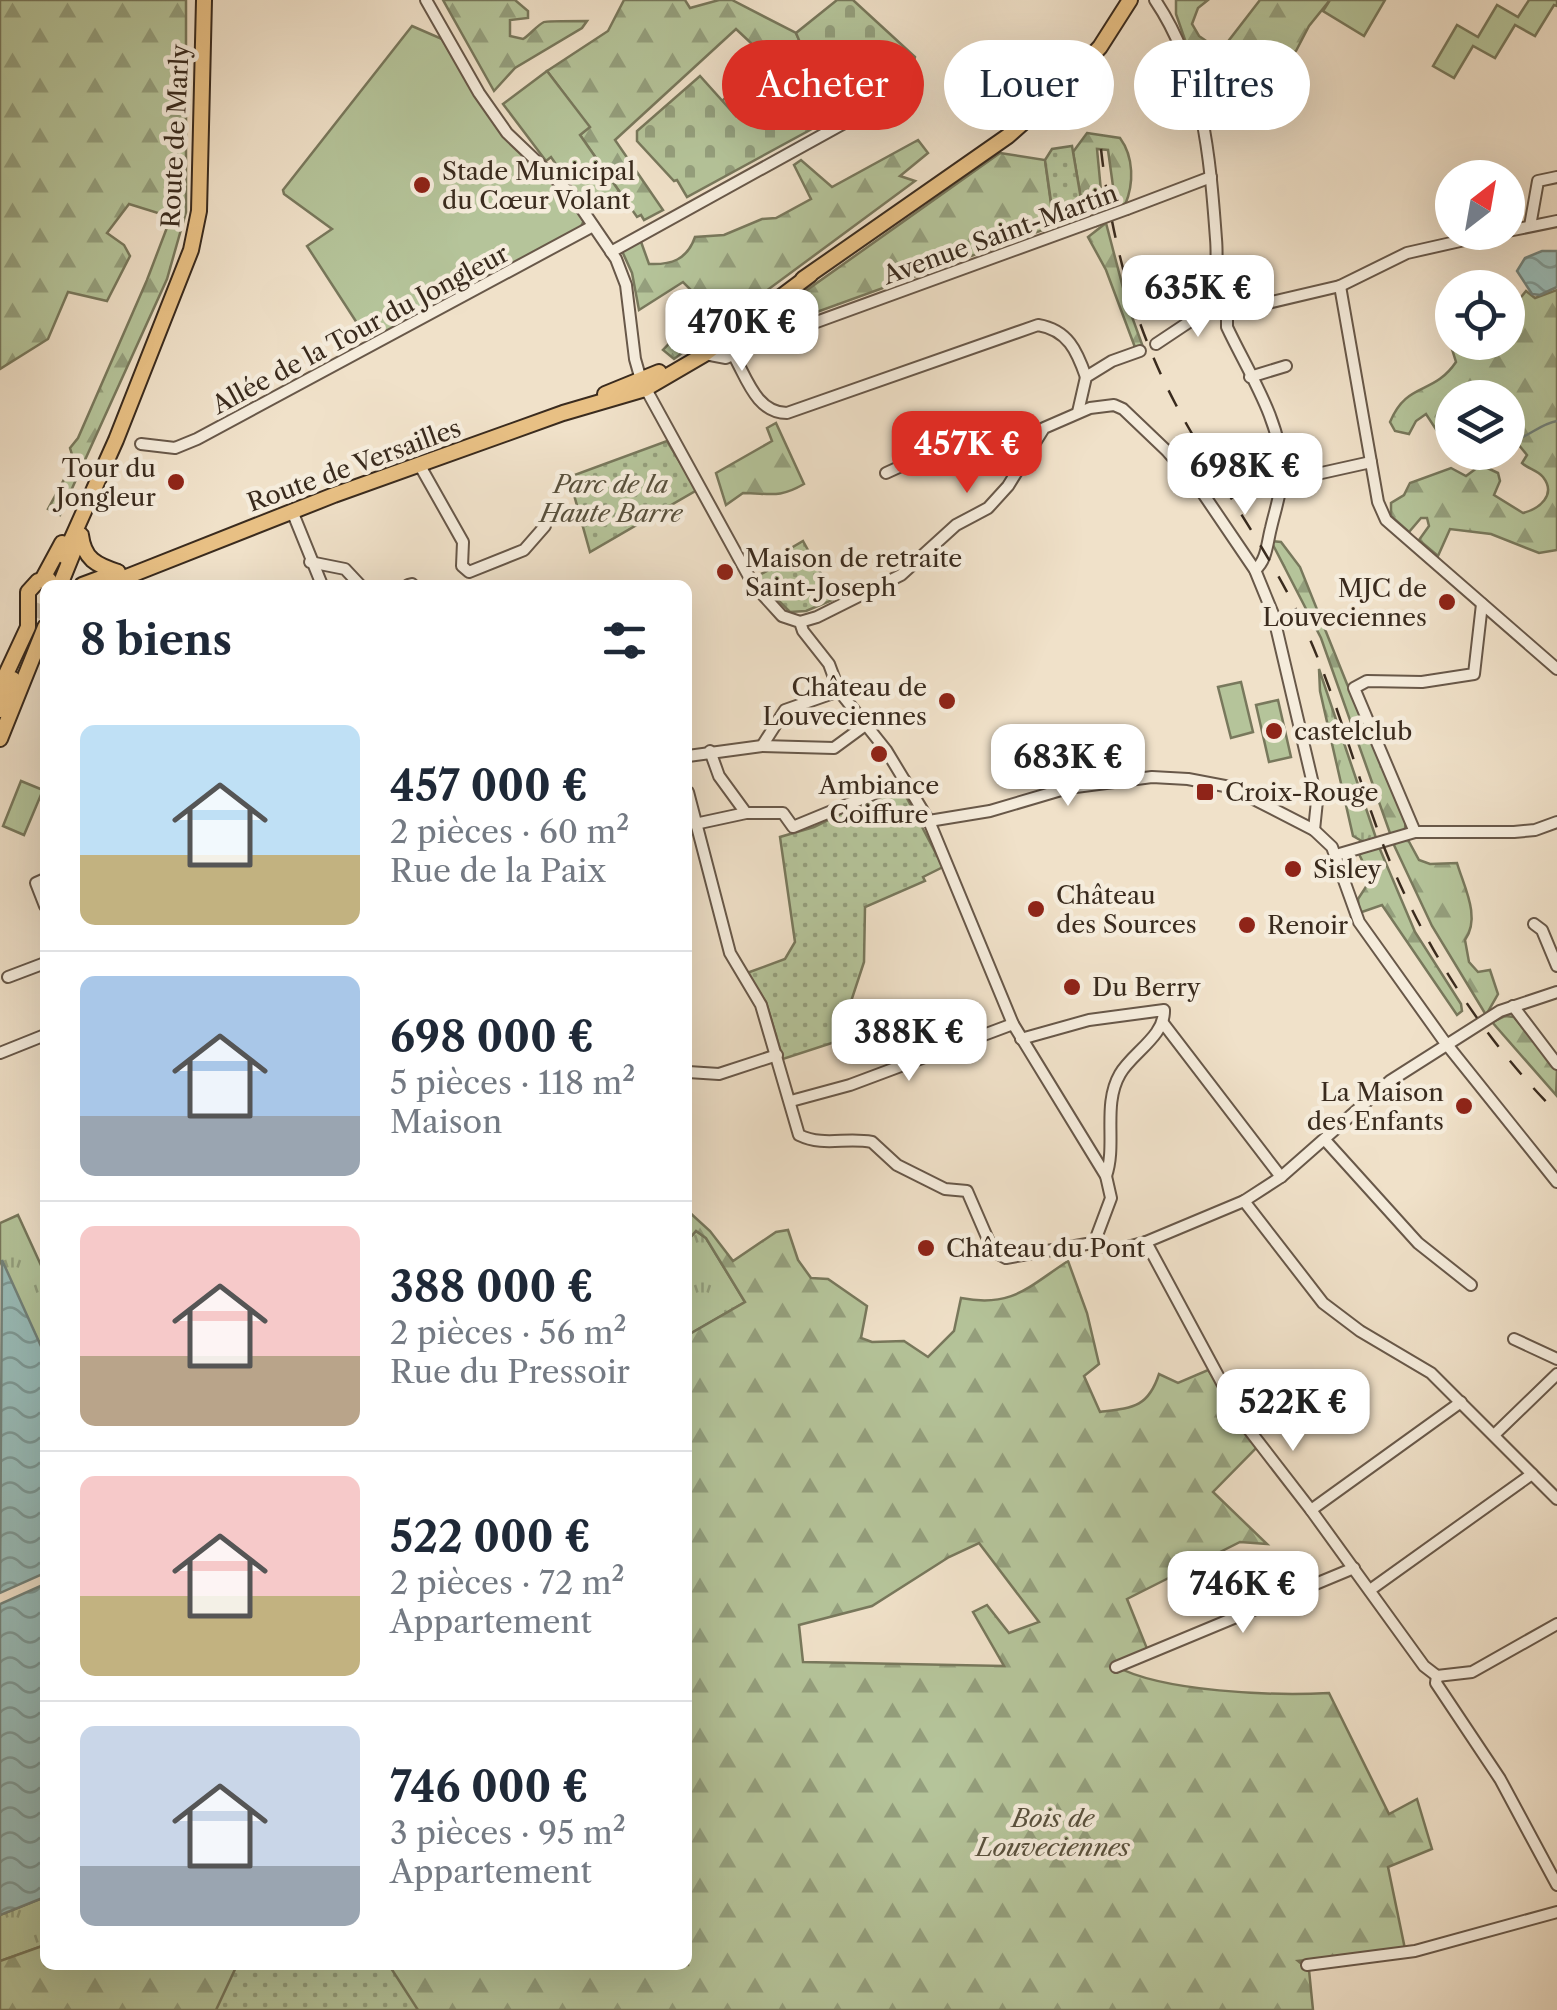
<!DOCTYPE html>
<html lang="fr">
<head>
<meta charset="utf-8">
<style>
  body { margin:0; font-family:"Libre Caslon Text",serif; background:#f2f2f3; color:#1f2937; height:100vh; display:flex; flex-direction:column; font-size:38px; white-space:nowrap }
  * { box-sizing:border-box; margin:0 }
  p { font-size:32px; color:#747a83 }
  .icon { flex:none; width:55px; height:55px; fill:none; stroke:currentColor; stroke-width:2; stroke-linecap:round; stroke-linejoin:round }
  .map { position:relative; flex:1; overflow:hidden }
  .drawer { position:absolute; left:40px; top:580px; width:652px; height:1390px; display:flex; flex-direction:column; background:#fff; border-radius:15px; box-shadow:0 10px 40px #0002 }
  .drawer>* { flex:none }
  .banner { position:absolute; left:722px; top:40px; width:682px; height:90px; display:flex; gap:20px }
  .needle { width:65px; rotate:31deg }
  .controls { position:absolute; left:1435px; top:160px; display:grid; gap:20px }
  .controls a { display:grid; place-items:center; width:90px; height:90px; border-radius:50%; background:#fff; box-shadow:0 10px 40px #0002; font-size:50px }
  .price { position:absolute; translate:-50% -85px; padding:0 22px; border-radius:20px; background:#fff; color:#222; font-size:32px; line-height:65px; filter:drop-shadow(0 2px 5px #0008) }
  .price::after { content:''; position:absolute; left:50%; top:60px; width:30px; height:22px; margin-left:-15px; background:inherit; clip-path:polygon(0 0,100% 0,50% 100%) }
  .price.selected { background:#d93025; color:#fff }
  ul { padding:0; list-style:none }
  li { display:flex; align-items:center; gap:30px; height:250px; padding:0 40px }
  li+li { border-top:2px solid #e0e1e3 }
  li span { display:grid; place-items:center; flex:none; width:280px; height:200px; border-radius:15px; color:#555 }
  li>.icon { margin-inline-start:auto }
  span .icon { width:120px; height:120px; fill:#fffc; stroke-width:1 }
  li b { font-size:42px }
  h2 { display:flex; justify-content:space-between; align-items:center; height:120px; padding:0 40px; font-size:42px }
  .pill { padding:0 35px; border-radius:45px; background:#fff; box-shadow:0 10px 40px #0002; font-size:35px; line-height:90px }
  .pill.selected { background:#d93025; color:#fff }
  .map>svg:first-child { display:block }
</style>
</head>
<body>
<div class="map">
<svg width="1557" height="2010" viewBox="0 0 1557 2010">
  <defs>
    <pattern id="grass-tufts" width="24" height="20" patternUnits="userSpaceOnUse" patternTransform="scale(2.5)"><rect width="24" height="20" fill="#b5c49a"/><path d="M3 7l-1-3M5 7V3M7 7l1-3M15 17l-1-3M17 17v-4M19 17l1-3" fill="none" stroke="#949f7d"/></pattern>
    <pattern id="forest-firs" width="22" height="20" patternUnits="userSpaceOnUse" patternTransform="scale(2.5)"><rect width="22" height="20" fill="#b5c49a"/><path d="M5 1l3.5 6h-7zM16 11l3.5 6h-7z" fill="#949f7d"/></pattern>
    <pattern id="cemetery-stones" width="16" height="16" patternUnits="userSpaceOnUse" patternTransform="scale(2.5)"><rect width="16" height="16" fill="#b5c49a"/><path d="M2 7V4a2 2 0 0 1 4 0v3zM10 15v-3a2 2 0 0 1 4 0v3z" fill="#949f7d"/></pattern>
    <pattern id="park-dots" width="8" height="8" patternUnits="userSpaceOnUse" patternTransform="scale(2.5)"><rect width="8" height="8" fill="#b5c49a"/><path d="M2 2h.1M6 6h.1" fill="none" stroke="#949f7d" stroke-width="1.8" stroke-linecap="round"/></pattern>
    <pattern id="water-waves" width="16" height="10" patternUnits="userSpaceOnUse" patternTransform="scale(2.5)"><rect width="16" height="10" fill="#9abdb9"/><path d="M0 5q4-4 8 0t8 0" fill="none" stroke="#7f9a96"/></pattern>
  </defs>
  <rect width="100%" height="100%" fill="#f0e1c9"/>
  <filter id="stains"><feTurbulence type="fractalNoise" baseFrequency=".002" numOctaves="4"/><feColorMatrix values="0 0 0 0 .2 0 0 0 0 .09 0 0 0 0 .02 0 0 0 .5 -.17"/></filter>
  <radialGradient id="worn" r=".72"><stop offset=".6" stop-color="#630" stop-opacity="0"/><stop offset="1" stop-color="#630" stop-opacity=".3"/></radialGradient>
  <g fill="url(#grass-tufts)" stroke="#78785c" stroke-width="2.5">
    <polygon points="1319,669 1377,841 1367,844 1353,836 1320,691"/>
    <polygon points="18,1215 45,1274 45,1355 0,1261 0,1223"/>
    <polygon points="696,1231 706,1238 745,1302 688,1335 688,1240"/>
    <polygon points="45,1897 45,1945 0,1961 0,1915"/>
  </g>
  <g fill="url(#forest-firs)" stroke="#78785c" stroke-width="2.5" fill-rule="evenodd">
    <polygon points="0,0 186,0 186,212 167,279 60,515 48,509 74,461 70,448 78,438 147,280 171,217 129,204 107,233 124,245 130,256 107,301 68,292 48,339 0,369"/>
    <path d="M443,0H515L528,11V18L510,20V36L523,39C530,35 536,26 544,22C546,21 583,21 587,21L582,28L515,68L494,91Z"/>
    <polygon points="624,0 685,0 690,8 719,0 732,0 796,33 808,60 736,116 722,101 767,58 736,29 615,140 663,210 644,220 641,215 637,217 580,135 589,127 547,71 608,31"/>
    <polygon points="1176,0 1208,0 1198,8 1192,24 1199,36 1212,45 1226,44 1260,0 1330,0 1309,26 1296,51 1253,80 1248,74 1217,92 1211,81 1200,83 1176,14"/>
    <path d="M1087,133L1120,138C1134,157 1134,184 1125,205L1116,208L1108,150L1097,149L1103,212L1083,211L1073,152Z"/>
    <path d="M918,140L928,153L900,176L915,181L674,359L663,350L706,305L683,282L639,310L632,273L622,251L640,239L649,264C671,265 687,260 695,237L724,235L762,219L776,218L811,199L794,165L801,160L832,187Z"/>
    <polygon points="1000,153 1045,160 1054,226 756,334 752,329"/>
    <polygon points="1106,223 1127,303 1143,347 1136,350 1106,270 1088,237"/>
    <path d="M1557,290V550L1539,553L1491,534L1450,529L1438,556L1419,540L1429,526L1427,518H1421L1409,532L1391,516V503L1404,495L1410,483L1451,468L1466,476L1481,465L1498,473L1500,481L1494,495L1523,513C1539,509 1557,495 1543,477C1537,470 1528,469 1522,463L1527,455L1518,444L1508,445V398H1452V442L1437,431L1426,414L1416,421L1409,434L1395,431L1390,422C1407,381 1433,396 1456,362L1452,349V328V342H1508V298L1517,302L1526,291L1535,298Z"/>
    <path d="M776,423L804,484C778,499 770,493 743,493L726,505L716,473L772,441L767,428Z"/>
    <polygon points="1271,541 1281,542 1300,567 1347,684 1406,816 1405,829 1391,836 1321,638"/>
    <path d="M1407,838L1419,860L1430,864L1457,863C1464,887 1481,917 1465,940L1469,962L1478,972L1490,970L1498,994L1486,1015L1432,926L1393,843Z"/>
    <polygon points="1379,847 1415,932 1461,1004 1462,1011 1457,1015 1382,905 1359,913 1358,899 1371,879 1359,854"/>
    <polygon points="1505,1016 1514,1017 1557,1070 1556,1095 1492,1022"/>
    <path d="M688,1211L710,1231L733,1261L776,1232L788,1230L798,1260L811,1278L828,1279L867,1306L861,1338L872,1342L904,1341L928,1357L954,1331L961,1298C1012,1308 1028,1287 1068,1261L1087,1313L1099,1364L1084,1376L1100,1412C1132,1408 1148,1408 1159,1374L1178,1383L1208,1370L1260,1444L1213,1492L1267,1544L1240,1542L1127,1599L1148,1651L1115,1666C1163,1692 1273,1696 1329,1693L1389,1814L1417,1799L1432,1849L1388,1867L1405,1949L1298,1961L1309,1970L1313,2010H310L285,1965H688V1335L745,1302L706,1238L696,1231L688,1240ZM979,1543L1039,1622L1009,1633L987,1605L973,1612L1004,1666L803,1662L799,1625L872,1606L949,1557Z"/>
    <polygon points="45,1945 45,1965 255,1965 264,2010 0,2010 0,1961"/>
  </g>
  <polygon fill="url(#cemetery-stones)" stroke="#78785c" stroke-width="2.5" points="837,0 853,0 915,57 911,75 871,70 867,99 687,197 677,180 674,181 637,141 637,131 700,76 736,116 808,61 796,33"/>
  <g fill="url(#park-dots)" stroke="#78785c" stroke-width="2.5">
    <polygon points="1072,146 1083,211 1054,222 1045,160 1052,149"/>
    <polygon points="667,441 697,490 590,552 569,477"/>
    <polygon points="803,541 835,599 806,611 790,612 755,577 767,571 764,564"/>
    <polygon points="900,785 943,867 923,877 925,881 865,907 864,962 838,1041 783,1059 766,1002 747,973 785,959 795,942 780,837 814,827"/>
    <polygon points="237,1965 389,1965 418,2010 216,2010"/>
  </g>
  <g fill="#b5c49a" stroke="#78785c" stroke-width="2.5">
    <polygon points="1330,0 1385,0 1364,36 1323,11"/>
    <polygon points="1529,0 1557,0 1557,6 1554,5 1535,36 1515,25 1495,58 1473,46 1454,78 1433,66 1457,25 1478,37 1497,5 1518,17"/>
    <polygon points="412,26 442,39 472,90 568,196 584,220 581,227 370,343 307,246 332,229 284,194 283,190"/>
    <polygon points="547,71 590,127 580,135 619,191 588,211 551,157 546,161 503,104"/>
    <polygon points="1241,682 1253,732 1231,738 1218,687"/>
    <polygon points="1278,700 1291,757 1269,762 1256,705"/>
    <polygon points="21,781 43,790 24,835 3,826"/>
  </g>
  <g fill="url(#water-waves)" stroke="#74837b" stroke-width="2.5">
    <polygon points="1542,251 1557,251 1557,287 1540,295 1532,294 1517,271 1525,258"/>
    <polygon points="2,1260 45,1355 45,1573 0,1593"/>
    <polygon points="45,1584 45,1897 0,1915 0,1604"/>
  </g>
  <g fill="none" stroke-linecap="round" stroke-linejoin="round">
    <path stroke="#74837b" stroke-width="2.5" d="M1508,442C1527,439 1539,424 1557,421"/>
    <g stroke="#ccbda7" stroke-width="14" stroke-dasharray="14 7" stroke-linecap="butt">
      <polyline points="52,585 64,556"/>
      <polyline points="22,657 45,601"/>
    </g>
    <g stroke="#685849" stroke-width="14">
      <g id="minor">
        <polyline points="426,0 479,93 507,133 573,196 616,259 626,285 635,359 641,380 753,584 782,616 800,622 803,631 829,664 839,691 886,750 929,821 1013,1024 1106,1176 1111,1198 1096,1238 1101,1246 1120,1249 1146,1242 1244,1201 1281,1177 1390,1081 1500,1011 1557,992"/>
        <path d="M1155,0C1203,71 1210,157 1216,239C1218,260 1214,282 1219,302L1227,310V327C1248,372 1282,422 1282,473C1282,491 1275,510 1271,528C1267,543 1267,560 1255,570"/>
        <polyline points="1127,209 1211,177"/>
        <polyline points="1530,226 1538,181 1557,177"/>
        <polyline points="1508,231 1557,221"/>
        <polyline points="611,252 884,101"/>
        <polyline points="1340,286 1378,502 1386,520 1557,669"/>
        <polyline points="1227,310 1238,310 1340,286 1407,253 1500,232"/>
        <polyline points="745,343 756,344 1094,221"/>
        <polyline points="1156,344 1219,302"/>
        <polyline points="705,354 726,358 737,353"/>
        <path d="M734,356C747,379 757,413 787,413L1038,325C1068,330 1077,351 1086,377"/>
        <polyline points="1250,377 1286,366"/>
        <polyline points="1078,412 1086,377 1112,361 1140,351"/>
        <polyline points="141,444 175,448 197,439 593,226"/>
        <polyline points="419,464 463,542 462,566 469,572 524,550 545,526"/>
        <polyline points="886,473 989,426 1040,432"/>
        <polyline points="1200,489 1245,466 1290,480 1371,462"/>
        <polyline points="292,511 322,585"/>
        <polyline points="310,562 345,569 360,585"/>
        <polyline points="408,585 412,584"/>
        <polyline points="800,622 817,617 901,575 956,525 988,508 1008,486 1044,428 1090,408 1114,405 1123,409 1167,451 1200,489 1255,570 1273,614 1317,801 1314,830"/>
        <polyline points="762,746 785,710 839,691"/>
        <polyline points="710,751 719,776 746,813 783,813 793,827 905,781"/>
        <polyline points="688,756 762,746 834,748 864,726"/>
        <path d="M688,792L730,953L761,1005L799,1135C824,1147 845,1137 872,1142L897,1165L945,1189L967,1191L993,1251L1006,1258L1098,1242"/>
        <polyline points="929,821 990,811 1068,788 1152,777 1188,779 1230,787 1314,830 1332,847 1359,922 1444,1041 1557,1182"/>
        <polyline points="695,824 746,813"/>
        <polyline points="1415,832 1354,688 1367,681 1422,682 1474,674 1482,604"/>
        <polyline points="1336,855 1415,832 1514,832 1535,830 1557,822"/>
        <polyline points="45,879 36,883 45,906"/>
        <polyline points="1534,924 1542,930 1557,966"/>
        <polyline points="8,977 45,963"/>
        <polyline points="1513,1006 1557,1064"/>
        <polyline points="1163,1023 1281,1177"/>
        <path d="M1021,1039L1089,1020L1164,1010C1165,1036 1132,1053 1120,1074C1102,1105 1117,1144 1106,1176"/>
        <polyline points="0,1053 45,1035"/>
        <polyline points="688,1072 719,1074 777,1055"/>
        <polyline points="791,1101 850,1085 1013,1024"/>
        <polyline points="1325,1140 1418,1243 1471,1285"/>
        <polyline points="1244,1201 1323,1303 1360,1331 1431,1373 1557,1499"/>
        <polyline points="1146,1242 1243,1422 1311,1510 1424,1666 1437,1676"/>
        <polyline points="1514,1339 1557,1359"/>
        <polyline points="1494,1435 1557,1374"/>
        <polyline points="1311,1510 1461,1402"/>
        <polyline points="1370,1590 1532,1474"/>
        <polyline points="1116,1667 1354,1568"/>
        <polyline points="1437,1676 1436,1683 1500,1779 1557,1885"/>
        <polyline points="1437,1676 1472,1672 1557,1624"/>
        <polyline points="1307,1965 1415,1951 1557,1912"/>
      </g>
    </g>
    <g stroke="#3a2b1e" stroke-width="18">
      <g id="major">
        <polyline points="803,279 1008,136 1059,91 1100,47 1130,0"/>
        <polyline points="707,342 747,314"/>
        <polyline points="605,394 659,372"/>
        <path d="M81,535C84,559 96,565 118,572"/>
        <polyline points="64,556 116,440 191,250 199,211 204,0"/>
        <polyline points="42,580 62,543"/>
        <polyline points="60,585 75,548"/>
        <polyline points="82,585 117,572"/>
        <polyline points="106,585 334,495 563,413 645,389 705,354 810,275"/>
        <polyline points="0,687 28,627 28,592 38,581 49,580"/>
        <polyline points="0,710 13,679"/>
        <polyline points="0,739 45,627"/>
      </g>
    </g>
    <use href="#minor" stroke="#f5ecdc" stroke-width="10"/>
    <use href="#major" stroke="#e8c084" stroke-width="14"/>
    <path stroke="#3a2b1e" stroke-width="2.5" stroke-dasharray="18 18" stroke-linecap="butt" d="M1101,149C1111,238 1133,323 1175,403C1215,479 1268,548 1304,626C1337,698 1356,774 1384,847C1424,947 1482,1037 1557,1113"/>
    <g stroke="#685849" stroke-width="14" stroke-linecap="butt">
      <polyline id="minor-bridge" points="1094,221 1127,209"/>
    </g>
    <use href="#minor-bridge" stroke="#f5ecdc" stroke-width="10"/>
  </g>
  <g fill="#8f2418" stroke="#f5ecdc" stroke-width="4">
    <circle cx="422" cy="185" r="10"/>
    <circle cx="176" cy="482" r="10"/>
    <circle cx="725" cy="572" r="10"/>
    <circle cx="1447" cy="602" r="10"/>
    <circle cx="947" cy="701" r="10"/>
    <circle cx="1274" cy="731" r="10"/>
    <circle cx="879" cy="754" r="10"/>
    <rect x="1195" y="782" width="20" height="20" rx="5"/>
    <circle cx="1293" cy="869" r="10"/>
    <circle cx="1036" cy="909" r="10"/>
    <circle cx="1247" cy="925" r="10"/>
    <circle cx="1072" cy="987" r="10"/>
    <circle cx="1464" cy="1106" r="10"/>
    <circle cx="926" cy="1248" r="10"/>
  </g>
  <g text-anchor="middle" stroke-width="9" stroke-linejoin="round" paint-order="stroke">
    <g font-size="25" fill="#3a2b1e" stroke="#f5ecdc">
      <text transform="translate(175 136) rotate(-87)" y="9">Route de Marly</text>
      <text transform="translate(1000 234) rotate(-20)" y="9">Avenue Saint-Martin</text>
      <text transform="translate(360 329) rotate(-28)" y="9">Allée de la Tour du Jongleur</text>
      <text transform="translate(354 465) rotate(-20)" y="9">Route de Versailles</text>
    </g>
    <g font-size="25" fill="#3a2b1e" stroke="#f5ecdc" text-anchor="start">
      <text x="442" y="180">Stade Municipal<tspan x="442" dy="29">du Cœur Volant</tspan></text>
      <text x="156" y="477" text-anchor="end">Tour du<tspan x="156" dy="29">Jongleur</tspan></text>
      <text x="745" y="567">Maison de retraite<tspan x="745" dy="29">Saint-Joseph</tspan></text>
      <text x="1427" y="597" text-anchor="end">MJC de<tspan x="1427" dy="29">Louveciennes</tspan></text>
      <text x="927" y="696" text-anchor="end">Château de<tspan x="927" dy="29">Louveciennes</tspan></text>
      <text x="1294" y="740">castelclub</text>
      <text x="879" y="794" text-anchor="middle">Ambiance<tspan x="879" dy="29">Coiffure</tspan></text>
      <text x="1225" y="801">Croix-Rouge</text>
      <text x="1313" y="878">Sisley</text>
      <text x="1056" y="904">Château<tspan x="1056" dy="29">des Sources</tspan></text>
      <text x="1267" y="934">Renoir</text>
      <text x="1092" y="996">Du Berry</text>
      <text x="1444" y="1101" text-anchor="end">La Maison<tspan x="1444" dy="29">des Enfants</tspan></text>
      <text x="946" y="1257">Château du Pont</text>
    </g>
    <g font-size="25" font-style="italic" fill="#59513d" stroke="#f5ecdc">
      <text x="611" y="493">Parc de la<tspan x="611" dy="29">Haute Barre</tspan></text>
      <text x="1053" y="1827">Bois de<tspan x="1053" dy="29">Louveciennes</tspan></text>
    </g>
  </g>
  <rect width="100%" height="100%" filter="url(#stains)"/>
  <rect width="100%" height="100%" fill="url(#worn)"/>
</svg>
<div class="controls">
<a><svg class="needle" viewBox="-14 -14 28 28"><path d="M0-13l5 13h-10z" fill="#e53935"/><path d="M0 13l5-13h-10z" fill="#747a83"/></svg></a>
<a><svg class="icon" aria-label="locate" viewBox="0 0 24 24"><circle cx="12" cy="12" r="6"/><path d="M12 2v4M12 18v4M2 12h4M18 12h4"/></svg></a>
<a><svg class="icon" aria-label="layers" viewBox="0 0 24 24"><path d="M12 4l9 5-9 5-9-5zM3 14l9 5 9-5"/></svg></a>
</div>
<b class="price" style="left:1198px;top:340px">635K €</b>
<b class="price" style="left:742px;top:374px">470K €</b>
<b class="price selected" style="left:967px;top:496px">457K €</b>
<b class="price" style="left:1245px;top:518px">698K €</b>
<b class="price" style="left:1068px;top:809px">683K €</b>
<b class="price" style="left:909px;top:1084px">388K €</b>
<b class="price" style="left:1293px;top:1454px">522K €</b>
<b class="price" style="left:1243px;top:1636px">746K €</b>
<div class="banner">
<a class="pill selected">Acheter</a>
<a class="pill">Louer</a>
<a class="pill">Filtres</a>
</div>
<section class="drawer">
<h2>8 biens<svg class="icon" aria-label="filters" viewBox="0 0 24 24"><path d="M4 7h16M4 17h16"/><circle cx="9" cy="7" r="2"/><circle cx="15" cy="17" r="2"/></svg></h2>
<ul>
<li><span style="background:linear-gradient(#bfe0f5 65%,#c2b280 0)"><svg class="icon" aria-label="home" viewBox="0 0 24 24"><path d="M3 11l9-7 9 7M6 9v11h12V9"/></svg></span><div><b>457 000 €</b><p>2 pièces · 60 m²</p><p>Rue de la Paix</p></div></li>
<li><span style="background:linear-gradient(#a9c7e8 70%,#9aa5b1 0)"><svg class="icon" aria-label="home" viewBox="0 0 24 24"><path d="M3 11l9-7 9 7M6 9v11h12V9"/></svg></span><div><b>698 000 €</b><p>5 pièces · 118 m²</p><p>Maison</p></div></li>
<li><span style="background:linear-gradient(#f6c9c9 65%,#b9a48a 0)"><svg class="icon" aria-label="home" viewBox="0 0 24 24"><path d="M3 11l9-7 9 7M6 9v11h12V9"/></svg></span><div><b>388 000 €</b><p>2 pièces · 56 m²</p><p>Rue du Pressoir</p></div></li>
<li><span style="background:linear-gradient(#f6c9c9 60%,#c2b280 0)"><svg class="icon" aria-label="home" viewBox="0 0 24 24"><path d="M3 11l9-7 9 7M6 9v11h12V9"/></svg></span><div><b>522 000 €</b><p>2 pièces · 72 m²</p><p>Appartement</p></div></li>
<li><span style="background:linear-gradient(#c9d6e8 70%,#9aa5b1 0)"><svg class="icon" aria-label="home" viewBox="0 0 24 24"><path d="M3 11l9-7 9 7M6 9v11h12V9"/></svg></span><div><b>746 000 €</b><p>3 pièces · 95 m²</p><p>Appartement</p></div></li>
</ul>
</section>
</div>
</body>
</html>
